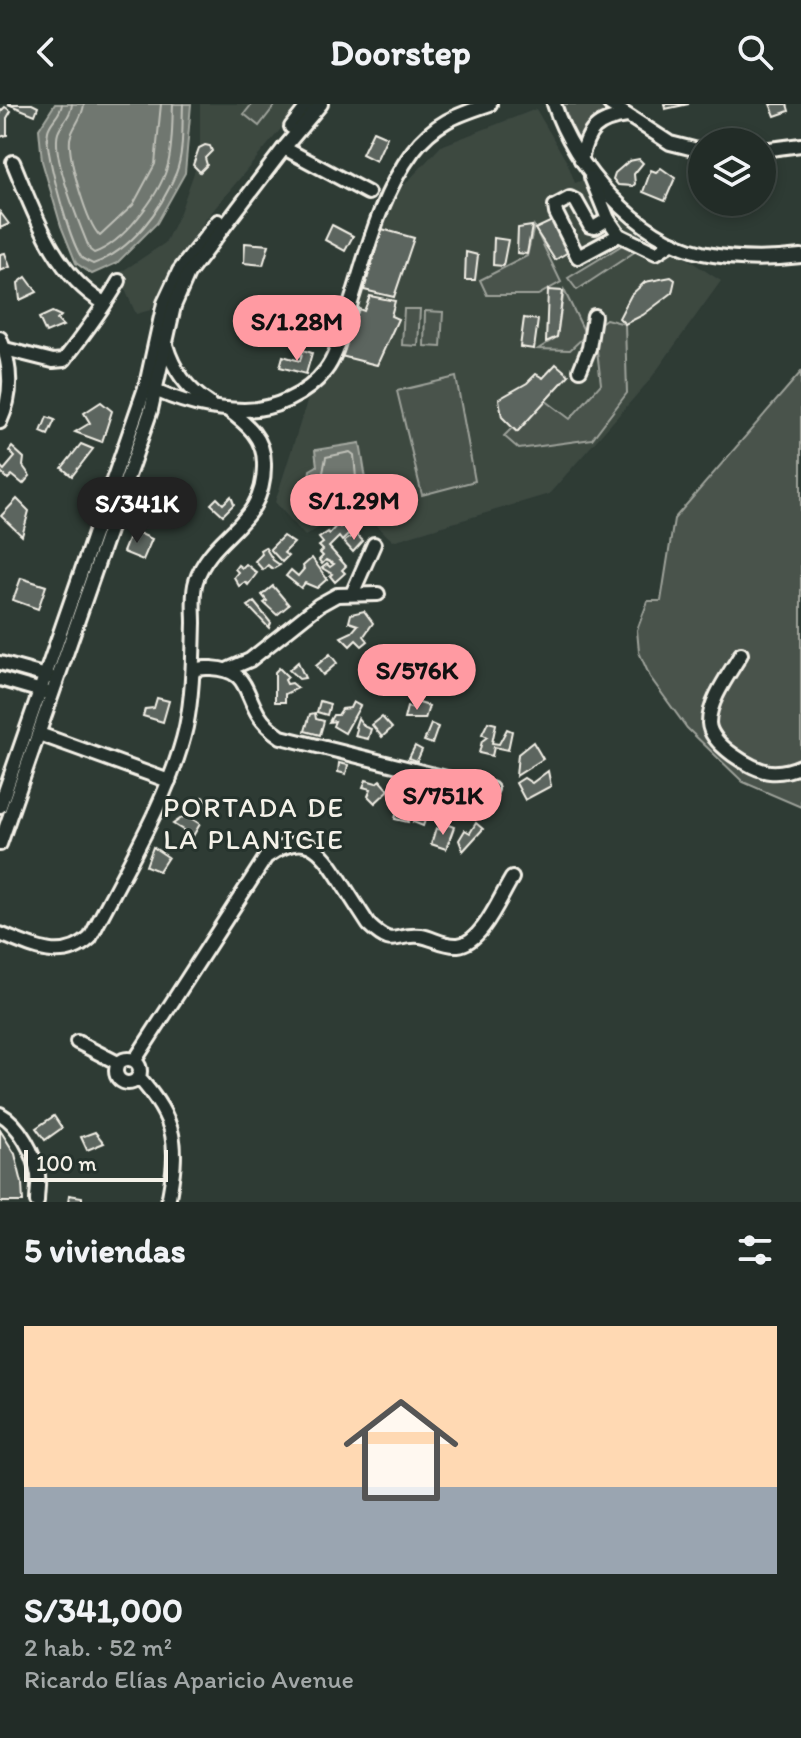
<!DOCTYPE html>
<html lang="es">
<head>
<meta charset="utf-8">
<style>
  body { margin:0; font-family:Itim,sans-serif; background:#2a342f; color:#f1f3f6; height:100vh; display:flex; flex-direction:column; font-size:30px; white-space:nowrap }
  * { box-sizing:border-box; margin:0 }
  p { font-size:26px; color:#a2a7a7 }
  .icon { flex:none; width:44px; height:44px; fill:none; stroke:currentColor; stroke-width:2; stroke-linecap:round; stroke-linejoin:round }
  .map { position:relative; height:1098px; overflow:hidden }
  .side { display:flex; flex-direction:column; background:#222c27; flex:1 }
  .side>* { flex:none }
  .controls { position:absolute; left:688px; top:24px; display:grid; gap:16px }
  .controls a { display:grid; place-items:center; width:88px; height:88px; border-radius:50%; background:#222c27; box-shadow:0 4px 12px #0003,0 0 0 2px #3f4844; font-size:40px }
  .scale { position:absolute; left:24px; bottom:20px; width:144px; box-sizing:border-box; padding-left:8px; border:4px solid #f4f1e8; border-top:0; font-size:22px; line-height:28px; white-space:nowrap; color:#f4f1e8; -webkit-text-stroke:6px #26332d; paint-order:stroke }
  .price { position:absolute; translate:-50% -68px; padding:0 18px; border-radius:28px; background:#ff9aa2; color:#111; font-size:26px; line-height:52px; filter:drop-shadow(0 2px 4px #0008) }
  .price::after { content:''; position:absolute; left:50%; top:48px; width:24px; height:18px; margin-left:-12px; background:inherit; clip-path:polygon(0 0,100% 0,50% 100%) }
  .price.selected { background:#222; color:#fff }
  ul { padding:0; list-style:none }
  li { display:grid; align-content:center; gap:16px; height:424px; padding:0 24px }
  li+li { border-top:2px solid #3f4844 }
  li span { display:grid; place-items:center; height:248px; border-radius:0px; color:#555 }
  li>.icon { margin-inline-start:auto }
  span .icon { width:144px; height:144px; fill:#fffc; stroke-width:1 }
  li b { font-size:34px }
  h2 { display:flex; justify-content:space-between; align-items:center; height:96px; padding:0 24px; font-size:34px }
  header { display:flex; justify-content:space-between; align-items:center; height:104px; padding:0 24px; background:#222c27; font-size:36px; font-weight:800 }
  .map>svg:first-child { display:block }
</style>
</head>
<body>
<header><svg class="icon" aria-label="back" viewBox="0 0 24 24"><path d="M15 5l-7 7 7 7"/></svg>Doorstep<svg class="icon" aria-label="search" viewBox="0 0 24 24"><circle cx="10" cy="10" r="6"/><path d="M15 15l6 6"/></svg></header>
<div class="map">
<svg width="801" height="1098" viewBox="0 0 801 1098">
  <rect width="100%" height="100%" fill="#2e3b34"/>
  <filter id="ink" filterUnits="userSpaceOnUse"><feTurbulence type="fractalNoise" baseFrequency=".0125" numOctaves="2"/><feDisplacementMap in="SourceGraphic" scale="16" xChannelSelector="R" yChannelSelector="G"/><feConvolveMatrix kernelMatrix="1 2 1 2 8 2 1 2 1" color-interpolation-filters="sRGB"/></filter>
  <g filter="url(#ink)">
    <g fill="#3c4841">
      <polygon points="200,0 296,0 285,20 206,115 166,176 151,206 136,210 118,170 165,139 180,108 200,52"/>
      <polygon points="536,5 568,60 575,79 588,74 611,105 721,177 649,277 549,390 393,437 355,402 305,432 275,398 309,291 331,270 391,95 441,42"/>
    </g>
    <g fill="#48524c" stroke="#9ea29a" stroke-width="2">
      <polygon points="252,0 276,0 259,22 244,10"/>
      <path d="M563,0H599L607,8C594,19 582,18 580,38L575,37Z"/>
      <polygon points="534,122 561,178 538,191 487,191 480,176 527,152"/>
      <polygon points="629,137 636,147 577,186 568,174"/>
      <polygon points="564,186 586,231 570,246 538,245 557,233"/>
      <polygon points="404,205 420,205 418,242 402,241"/>
      <polygon points="425,207 443,208 441,243 424,242"/>
      <polygon points="606,215 625,220 627,289 592,335 519,345 504,332 512,324 517,328 545,296 570,315 601,280 596,238 599,220"/>
      <polygon points="801,268 801,703 743,678 687,624 650,573 639,548 637,526 648,497 661,497 674,415"/>
      <polygon points="456,273 475,377 422,391 397,287"/>
    </g>
    <g fill="#6f7770" stroke="#a4a8a0" stroke-width="2">
      <polygon points="55,0 191,0 185,69 157,119 117,159 92,170 76,159 61,122 42,57 39,25"/>
      <polygon points="360,339 367,381 322,388 320,382 314,382 309,374 310,366 317,362 315,346"/>
    </g>
    <g fill="none" stroke-linecap="round" stroke-linejoin="round">
      <g stroke="#bfc0b8" stroke-width="2">
        <path d="M62,0C61,11 50,17 48,27C44,46 70,139 82,154C84,156 91,159 93,160C131,147 161,106 176,69C184,49 182,21 183,0"/>
        <path d="M72,0C71,13 62,18 58,29C51,52 80,122 90,146L94,149C123,139 158,93 167,64C173,44 172,20 173,0"/>
        <path d="M84,0C83,14 72,23 70,35C68,55 87,120 100,132L133,101L155,60L161,0"/>
        <polygon points="350,348 354,351 356,374 329,379 322,374 326,353"/>
      </g>
    </g>
    <g fill="#5c655e" stroke="#f4f1e8" stroke-width="2">
      <polygon points="8,0 32,0 38,3 35,11"/>
      <polygon points="664,0 689,0 665,5"/>
      <polygon points="770,0 787,0 789,7 775,12"/>
      <polygon points="5,3 11,7 7,14 7,31 0,33 0,8"/>
      <polygon points="373,27 387,33 376,57 362,50"/>
      <polygon points="205,41 210,42 212,47 205,54 207,61 200,68 193,61 199,44"/>
      <polygon points="639,55 643,59 634,70 635,80 633,82 618,81 613,75 615,69 629,57"/>
      <polygon points="661,64 675,74 665,97 643,88 651,66 656,68"/>
      <polygon points="0,108 9,120 0,124"/>
      <polygon points="554,116 570,147 555,156 535,125"/>
      <polygon points="332,121 353,132 345,147 325,136"/>
      <polygon points="532,122 527,150 517,149 518,124"/>
      <polygon points="382,125 414,134 394,193 364,186"/>
      <polygon points="494,134 508,136 503,162 493,161"/>
      <polygon points="245,139 269,141 263,161 244,159"/>
      <polygon points="466,148 478,151 475,176 465,176"/>
      <polygon points="5,149 10,163 0,167 0,150"/>
      <polygon points="26,173 37,188 20,196 18,179"/>
      <polygon points="671,173 675,176 672,189 643,211 625,220 619,214 631,191 645,178"/>
      <polygon points="548,186 563,187 557,233 546,238"/>
      <polygon points="370,192 395,197 391,212 398,215 377,261 341,252 359,205 364,207"/>
      <polygon points="52,208 61,212 57,216 63,222 46,229 39,214"/>
      <polygon points="524,214 538,216 534,245 520,243"/>
      <polygon points="303,246 312,249 306,270 280,263 283,252 300,257"/>
      <polygon points="556,260 569,271 517,328 502,313 499,295 527,279 536,270 543,274"/>
      <polygon points="101,298 112,307 102,338 75,328 90,319 84,309"/>
      <polygon points="47,313 55,316 48,331 41,328"/>
      <polygon points="81,340 93,345 72,372 62,364"/>
      <polygon points="12,343 24,354 23,362 30,372 23,380 12,371 8,375 0,367 0,362 4,366 15,353 9,347"/>
      <polygon points="231,392 234,400 223,411 211,400 217,394 223,400"/>
      <polygon points="17,395 29,407 22,432 1,412"/>
      <polygon points="338,420 340,423 343,420 352,427 342,437 339,433 329,443 346,462 342,466 345,469 335,478 330,472 332,470 322,464 327,460 330,463 334,460 326,456 322,460 319,456 323,452 320,449 323,446 319,442 323,439 319,434 328,428 329,430"/>
      <polygon points="132,426 152,435 143,456 123,448"/>
      <polygon points="355,429 363,437 353,448 344,438"/>
      <polygon points="283,432 294,439 284,449 288,452 282,458 270,445"/>
      <polygon points="265,443 273,456 280,461 273,465 268,461 263,466 255,457 262,450 260,446"/>
      <polygon points="312,454 327,475 317,484 305,479 301,484 286,472 291,466 298,472 304,465 303,462"/>
      <polygon points="246,460 257,469 248,481 245,478 239,482 234,473 238,468 235,465 238,461 242,464"/>
      <polygon points="21,474 46,482 38,505 13,496"/>
      <polygon points="273,482 289,501 277,511 264,499 267,497 262,491"/>
      <polygon points="254,498 271,519 269,524 248,502"/>
      <polygon points="364,507 373,519 364,532 368,537 362,542 356,536 350,542 341,533 352,528 358,521 349,518 351,510"/>
      <polygon points="330,550 337,559 323,571 316,562"/>
      <polygon points="298,558 305,574 299,575 289,566"/>
      <polygon points="279,564 288,573 285,576 287,580 292,579 298,584 285,590 285,598 275,598 275,568"/>
      <polygon points="157,594 169,597 163,618 143,612 145,605 154,604"/>
      <polygon points="320,597 330,600 327,611 317,608"/>
      <polygon points="353,598 360,602 345,629 333,622 335,617 329,618 333,611 338,611 342,605 350,604"/>
      <polygon points="416,598 429,602 425,615 404,615 407,603 414,605"/>
      <polygon points="315,609 316,615 324,617 320,631 305,627 310,610"/>
      <polygon points="382,613 392,624 382,633 372,621"/>
      <polygon points="358,614 365,623 371,625 368,635 355,632 357,625 355,623"/>
      <polygon points="488,618 496,620 492,639 499,640 507,625 512,627 508,646 494,643 492,652 479,649 482,637 487,633 482,630"/>
      <polygon points="431,620 438,623 432,640 424,637"/>
      <polygon points="533,638 543,655 516,672 518,650"/>
      <polygon points="415,642 422,646 417,657 409,654"/>
      <polygon points="339,659 348,661 346,670 338,668"/>
      <polygon points="548,667 551,682 525,696 516,679 524,674 532,679"/>
      <polygon points="366,676 376,679 380,676 389,686 375,699 368,692 371,685 363,683"/>
      <polygon points="403,683 415,686 408,718 395,715"/>
      <polygon points="202,693 213,699 208,706 198,700"/>
      <polygon points="422,696 431,700 423,722 413,718"/>
      <polygon points="186,711 200,720 193,732 173,720"/>
      <polygon points="476,719 483,725 463,747 459,736 465,726 470,729"/>
      <polygon points="446,720 454,723 446,745 431,740 436,724 443,727"/>
      <polygon points="153,743 168,753 159,767 146,762"/>
      <polygon points="54,1012 62,1024 45,1036 36,1024"/>
      <polygon points="0,1026 15,1050 22,1079 23,1098 0,1098"/>
      <polygon points="95,1028 104,1039 87,1046 81,1033"/>
      <polygon points="69,1091 82,1093 82,1098 68,1098"/>
    </g>
    <g fill="none" stroke-linecap="round" stroke-linejoin="round">
      <g stroke="#f4f1e8" stroke-width="18">
        <g id="minor">
          <path d="M554,0C574,63 636,133 702,149C735,156 768,156 801,152"/>
          <polyline points="610,0 670,39 702,47"/>
          <polyline points="291,23 309,0"/>
          <polyline points="284,44 368,89"/>
          <polyline points="762,46 801,41"/>
          <path d="M581,56C587,26 596,16 627,12"/>
          <path d="M13,58C34,108 54,170 104,199"/>
          <polyline points="591,73 608,115 619,131 656,149 673,138"/>
          <polyline points="608,115 595,123 590,122 576,97 570,94 555,102 556,109 578,153 619,131"/>
          <path d="M0,234C12,263 13,290 0,318"/>
          <path d="M166,241C173,265 188,286 209,299"/>
          <path d="M5,245L53,257L64,256C84,230 103,205 119,177"/>
          <polyline points="580,266 589,244 594,212"/>
          <path d="M150,283C177,298 214,306 244,306C273,306 307,291 325,267C337,252 341,230 347,211C365,156 378,94 413,47C435,18 457,11 490,0"/>
          <polyline points="352,490 374,440"/>
          <path d="M741,550C730,569 709,596 709,619C710,640 751,666 770,668C782,669 790,667 801,662"/>
          <polyline points="0,559 50,573"/>
          <polyline points="229,565 250,556 319,501 337,491 378,490"/>
          <path d="M193,567C200,563 204,564 211,564C247,566 243,584 258,610C264,620 272,627 281,633L491,685"/>
          <polyline points="0,575 45,588"/>
          <polyline points="39,630 169,677"/>
          <polyline points="0,702 146,281 164,199 179,167 218,117"/>
          <polyline points="0,740 151,306 174,202 188,170 284,44 321,0"/>
          <path d="M0,830C32,842 61,860 90,834C122,771 171,691 186,623C193,589 193,553 194,519C194,506 192,489 196,477C212,428 266,422 264,359C264,334 247,320 228,306"/>
          <polyline points="77,938 118,959"/>
          <circle cx="128" cy="967" r="12"/>
          <path d="M135,956L266,753C305,726 319,742 341,777C350,792 360,807 369,821C395,846 394,829 421,832C433,834 444,842 458,841C482,839 500,793 512,774"/>
          <path d="M138,973C178,1017 179,1042 168,1098"/>
          <path d="M0,1010C19,1020 35,1050 38,1071C39,1080 37,1089 37,1098"/>
        </g>
      </g>
      <use href="#minor" stroke="#26332d" stroke-width="12"/>
    </g>
  </g>
  <g text-anchor="middle" stroke-width="6" stroke-linejoin="round" paint-order="stroke">
    <g font-size="28" letter-spacing="2" fill="#f4f1e8" stroke="#26332d">
      <text x="254" y="713">PORTADA DE<tspan x="254" dy="32">LA PLANICIE</tspan></text>
    </g>
  </g>
</svg>
<div class="controls">
<a><svg class="icon" aria-label="layers" viewBox="0 0 24 24"><path d="M12 4l9 5-9 5-9-5zM3 14l9 5 9-5"/></svg></a>
</div>
<div class="scale">100 m</div>
<b class="price" style="left:297px;top:259px">S/1.28M</b>
<b class="price" style="left:354px;top:438px">S/1.29M</b>
<b class="price selected" style="left:137px;top:441px">S/341K</b>
<b class="price" style="left:417px;top:608px">S/576K</b>
<b class="price" style="left:443px;top:733px">S/751K</b>
</div>
<section class="side">
<h2>5 viviendas<svg class="icon" aria-label="filters" viewBox="0 0 24 24"><path d="M4 7h16M4 17h16"/><circle cx="9" cy="7" r="2"/><circle cx="15" cy="17" r="2"/></svg></h2>
<ul>
<li><span style="background:linear-gradient(#ffd9b3 65%,#9aa5b1 0)"><svg class="icon" aria-label="home" viewBox="0 0 24 24"><path d="M3 11l9-7 9 7M6 9v11h12V9"/></svg></span><div><b>S/341,000</b><p>2 hab. · 52 m²</p><p>Ricardo Elías Aparicio Avenue</p></div></li>
</ul>
</section>
</body>
</html>
